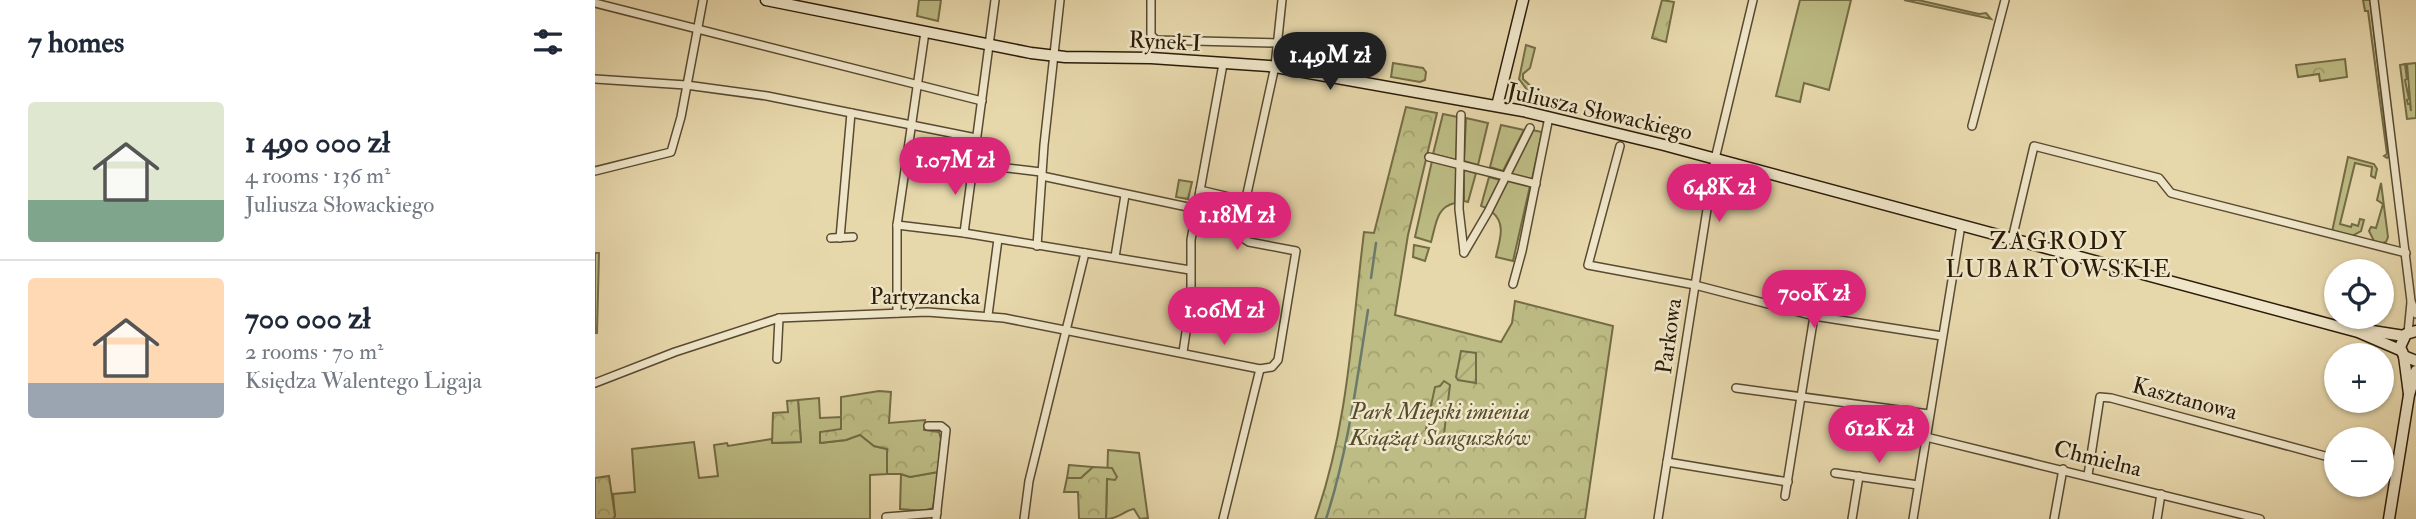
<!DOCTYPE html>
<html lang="en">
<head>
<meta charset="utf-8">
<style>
  body { margin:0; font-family:"IM FELL Double Pica",serif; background:#f6f6f7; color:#1f2937; height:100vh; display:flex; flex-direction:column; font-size:26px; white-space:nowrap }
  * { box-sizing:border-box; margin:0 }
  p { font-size:23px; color:#747a83 }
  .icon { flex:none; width:38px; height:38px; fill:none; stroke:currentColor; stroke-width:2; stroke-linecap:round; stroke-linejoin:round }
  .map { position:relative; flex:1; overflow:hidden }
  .drawer { display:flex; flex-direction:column; background:#fff; width:595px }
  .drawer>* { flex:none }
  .fabs { position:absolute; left:1729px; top:259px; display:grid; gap:14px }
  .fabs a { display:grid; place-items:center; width:70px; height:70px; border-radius:50%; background:#fff; box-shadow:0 2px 5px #0004; font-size:35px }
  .price { position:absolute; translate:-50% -60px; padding:0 16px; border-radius:24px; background:#db2777; color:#fff; font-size:23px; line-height:46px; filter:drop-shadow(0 2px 4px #0008) }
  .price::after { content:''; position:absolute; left:50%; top:42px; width:21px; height:16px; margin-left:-10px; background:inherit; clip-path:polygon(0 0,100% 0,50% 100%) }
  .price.on { background:#222; color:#fff }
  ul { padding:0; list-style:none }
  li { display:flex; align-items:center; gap:21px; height:175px; padding:0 28px }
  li+li { border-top:2px solid #e0e1e3 }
  li span { display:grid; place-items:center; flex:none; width:196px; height:140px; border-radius:7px; color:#555 }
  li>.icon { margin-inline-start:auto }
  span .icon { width:84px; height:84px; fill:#fffc; stroke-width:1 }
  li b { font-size:30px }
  h2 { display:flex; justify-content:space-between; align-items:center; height:84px; padding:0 28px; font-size:30px }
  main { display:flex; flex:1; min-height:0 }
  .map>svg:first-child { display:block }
</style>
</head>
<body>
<main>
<section class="drawer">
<h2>7 homes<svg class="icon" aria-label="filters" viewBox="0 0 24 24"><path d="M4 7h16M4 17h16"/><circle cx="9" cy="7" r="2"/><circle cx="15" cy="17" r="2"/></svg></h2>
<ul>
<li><span style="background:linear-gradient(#dfe7d0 70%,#7fa58c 0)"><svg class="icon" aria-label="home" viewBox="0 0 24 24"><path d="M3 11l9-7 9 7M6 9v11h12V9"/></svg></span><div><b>1 490 000 zł</b><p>4 rooms · 136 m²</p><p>Juliusza Słowackiego</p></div></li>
<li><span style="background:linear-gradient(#ffd9b3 75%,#9aa5b1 0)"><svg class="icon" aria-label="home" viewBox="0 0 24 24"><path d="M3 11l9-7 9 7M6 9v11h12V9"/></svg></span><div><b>700 000 zł</b><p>2 rooms · 70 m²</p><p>Księdza Walentego Ligaja</p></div></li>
</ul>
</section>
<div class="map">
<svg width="1821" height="519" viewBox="0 0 1821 519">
  <defs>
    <pattern id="forest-crowns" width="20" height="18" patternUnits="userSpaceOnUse" patternTransform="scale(1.75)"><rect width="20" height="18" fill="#bdbc84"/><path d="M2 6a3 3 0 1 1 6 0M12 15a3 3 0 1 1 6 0" fill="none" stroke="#a3a170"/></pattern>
    <pattern id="garden-furrows" width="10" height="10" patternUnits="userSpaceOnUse" patternTransform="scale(1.75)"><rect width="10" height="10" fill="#bdbc84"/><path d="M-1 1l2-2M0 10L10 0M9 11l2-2" fill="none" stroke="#a3a170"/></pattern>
  </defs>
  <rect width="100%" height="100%" fill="#e7d8ac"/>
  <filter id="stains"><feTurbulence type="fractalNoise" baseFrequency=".00286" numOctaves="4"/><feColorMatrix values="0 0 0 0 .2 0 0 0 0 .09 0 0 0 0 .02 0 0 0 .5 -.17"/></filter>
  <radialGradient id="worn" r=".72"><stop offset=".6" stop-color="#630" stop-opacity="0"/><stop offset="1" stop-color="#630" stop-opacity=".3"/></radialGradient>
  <g fill="#bdbc84" stroke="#746c46" stroke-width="2">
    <polygon points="324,0 346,0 343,21 322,16"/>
    <polygon points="1205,0 1256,0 1234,90 1209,83 1205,102 1181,96"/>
    <polygon points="1309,0 1323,0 1384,14 1391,13 1396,19"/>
    <polygon points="1768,0 1775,0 1794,156 1792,158 1789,156 1792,154 1773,11 1770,11"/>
    <polygon points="931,45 940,48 935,68 928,74 928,79 951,100 933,91 924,79"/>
    <polygon points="798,63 828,68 831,72 830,80 825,82 796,77"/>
    <polygon points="1821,63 1821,118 1812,119 1805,65 1810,64 1812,79 1810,80 1814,99 1812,100 1813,104 1815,104 1816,111 1812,64"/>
    <polygon points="848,114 863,117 861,160 838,154"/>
    <polygon points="871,118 893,123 883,165 869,161"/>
    <polygon points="906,125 929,130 908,171 895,167"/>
    <polygon points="937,130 947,132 937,179 916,174"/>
    <polygon points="1753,157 1779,164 1782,169 1780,178 1776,176 1777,167 1760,163 1745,224 1756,227 1757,224 1763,226 1765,219 1769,220 1766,231 1757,236 1737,232"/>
    <path d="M837,161L862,167L860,203C841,207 841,225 836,242L820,237Z"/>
    <polygon points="869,170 881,173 873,202 869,201"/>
    <polygon points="894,177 905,180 891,208 886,206"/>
    <polygon points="584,180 597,182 593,199 581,197"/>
    <path d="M913,180L935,186L918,261L901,257C904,241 912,224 897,212Z"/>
    <polygon points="1786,183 1793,237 1791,242 1787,243 1779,241 1774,231 1776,227 1781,228 1788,204 1782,200"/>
    <polygon points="819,245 834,248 830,261 818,257"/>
    <polygon points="0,253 4,253 2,333 0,333"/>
    <polygon points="224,398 225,418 247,417 246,429 226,443 251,440 265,434 279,446 292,449 292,474 275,475 275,519 18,519 20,516 18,494 40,492 37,449 99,442 104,478 123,476 119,445 132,443 133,446 177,439 177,443 206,442 203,400"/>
    <path d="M513,450L544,453L553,518L545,519L539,509C528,511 524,519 511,519Z"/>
    <polygon points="474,465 498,467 486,478 472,478"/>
    <polygon points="343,472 338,508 329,511 305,509 306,474 315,477"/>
  </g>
  <g fill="url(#forest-crowns)" stroke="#746c46" stroke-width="2">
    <polygon points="1067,0 1079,2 1071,42 1057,38"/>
    <polygon points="1750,59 1752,77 1725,81 1724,74 1703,77 1701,65"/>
    <path d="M811,107L842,113L813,235L800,315L906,342L917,323L920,301L1018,326L990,519H720C753,427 757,329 769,232L779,233Z"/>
    <polygon points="284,391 296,392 294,423 330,420 329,430 344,432 346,439 343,472 315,477 306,474 292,474 292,449 279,446 265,435 251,440 225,443 225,432 246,429 246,397"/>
    <polygon points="203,400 206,442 177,443 178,413 193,412 192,401"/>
    <polygon points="498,467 517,468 522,477 520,480 512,479 511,519 484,519 483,492 469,492 472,478 486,478"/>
    <polygon points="14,476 20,516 18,519 0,519 0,478"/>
  </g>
  <g fill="url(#garden-furrows)" stroke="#746c46" stroke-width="2">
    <polygon points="866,351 881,353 881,383 863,380 861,377"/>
    <polygon points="849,381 855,385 848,442 846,443 833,440 831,429 840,387 845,386"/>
  </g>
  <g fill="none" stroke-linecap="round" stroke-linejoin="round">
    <g stroke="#6b7a6a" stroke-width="2.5">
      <polyline points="776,278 781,243"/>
      <path d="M731,519C753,451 762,380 773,310"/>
    </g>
    <g stroke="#594a31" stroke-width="10">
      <g id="street">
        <polyline points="556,0 556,35 561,40 682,43"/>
        <polyline points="1779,0 1816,301 1821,314"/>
        <polyline points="0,3 387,101"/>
        <polyline points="0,79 91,85 172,96 381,138"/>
        <polyline points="866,115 864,209 869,252"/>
        <polyline points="1377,126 1410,0"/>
        <polyline points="1025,146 993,265 1100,285 1219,316 1347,336"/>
        <polyline points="834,157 941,184"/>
        <polyline points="378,164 446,172"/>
        <polyline points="0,171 76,152 86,117 108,0"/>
        <polyline points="447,176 602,209"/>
        <polyline points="605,190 651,201"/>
        <polyline points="302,225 369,233 595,270"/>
        <polyline points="369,233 400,0"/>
        <polyline points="236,238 258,237"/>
        <polyline points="245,238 256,113"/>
        <polyline points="1417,239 1439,146 1564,178 1576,193 1595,198 1811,253"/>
        <polyline points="442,246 449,145 465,0"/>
        <polyline points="869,253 893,212 935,128"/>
        <polyline points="520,257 530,195"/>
        <polyline points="918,284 927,251 954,117"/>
        <polyline points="302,313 302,225 330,32"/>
        <polyline points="393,315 403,239"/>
        <polyline points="1813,333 1816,302"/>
        <polyline points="588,352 596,299 596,240 628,64"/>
        <polyline points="182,359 184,318"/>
        <polyline points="0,383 80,352 184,318 332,312 409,318 665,369 677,367 683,360 701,251 654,242 645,236 644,230 680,66 687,0"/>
        <polyline points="1141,388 1334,414"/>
        <polyline points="333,426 346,426 351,430 341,519"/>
        <polyline points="1331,437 1665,519"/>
        <polyline points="1072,462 1193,482"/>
        <polyline points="1787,468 1801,470"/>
        <polyline points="1240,473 1323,485"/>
        <polyline points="1493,475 1505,397 1516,398 1741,459"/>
        <polyline points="1190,496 1219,316"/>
        <polyline points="291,517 342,513"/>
        <polyline points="429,519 434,481 490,253"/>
        <polyline points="628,519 665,369"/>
        <polyline points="1063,519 1120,159 1158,0"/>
        <polyline points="1257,519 1264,476"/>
        <polyline points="1318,519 1366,225"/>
        <polyline points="1459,519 1468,469"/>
        <polyline points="1562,519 1566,494"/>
      </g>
    </g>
    <g stroke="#2a1b08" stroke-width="13">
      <g id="secondary">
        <polyline points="171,0 436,53 470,57 556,58 674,66 928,111 1069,145 1763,332 1805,350"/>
        <polyline points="902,106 928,0"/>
        <polyline points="1821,331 1811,334 1805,347 1809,356 1821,361"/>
        <polyline points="1764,332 1777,331 1809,336"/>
        <polyline points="1809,356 1814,394"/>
        <polyline points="1794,519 1814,395 1821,371"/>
      </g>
    </g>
    <use href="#street" stroke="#efe6c9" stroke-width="7"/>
    <use href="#secondary" stroke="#efe6c9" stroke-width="10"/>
  </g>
  <g text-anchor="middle" stroke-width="5" stroke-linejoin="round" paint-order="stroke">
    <g font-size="23" fill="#2a1b08" stroke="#efe6c9">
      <text transform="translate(570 41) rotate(3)" y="8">Rynek I</text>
      <text transform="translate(1005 111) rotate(13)" y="8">Juliusza Słowackiego</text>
      <text x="330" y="304">Partyzancka</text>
      <text transform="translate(1073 336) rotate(-82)" y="8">Parkowa</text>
      <text transform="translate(1590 398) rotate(15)" y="8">Kasztanowa</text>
      <text transform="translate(1503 458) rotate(14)" y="8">Chmielna</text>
    </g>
    <g font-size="23" font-style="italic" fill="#564b2d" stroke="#efe6c9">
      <text x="845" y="419">Park Miejski imienia<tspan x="845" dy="26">Książąt Sanguszków</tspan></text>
    </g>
    <g font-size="24" letter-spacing="2" fill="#2a1b08" stroke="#efe6c9">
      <text x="1464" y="249">ZAGRODY<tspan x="1464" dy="28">LUBARTOWSKIE</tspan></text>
    </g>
  </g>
  <rect width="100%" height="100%" filter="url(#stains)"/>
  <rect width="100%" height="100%" fill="url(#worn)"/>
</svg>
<div class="fabs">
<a><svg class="icon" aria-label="locate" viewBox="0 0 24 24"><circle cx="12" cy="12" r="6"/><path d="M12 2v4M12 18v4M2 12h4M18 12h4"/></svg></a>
<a>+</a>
<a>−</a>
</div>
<b class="price on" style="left:735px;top:92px">1.49M zł</b>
<b class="price" style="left:360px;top:197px">1.07M zł</b>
<b class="price" style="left:1124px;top:224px">648K zł</b>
<b class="price" style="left:642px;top:252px">1.18M zł</b>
<b class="price" style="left:1219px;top:330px">700K zł</b>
<b class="price" style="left:629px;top:347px">1.06M zł</b>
<b class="price" style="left:1284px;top:465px">612K zł</b>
</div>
</main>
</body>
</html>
